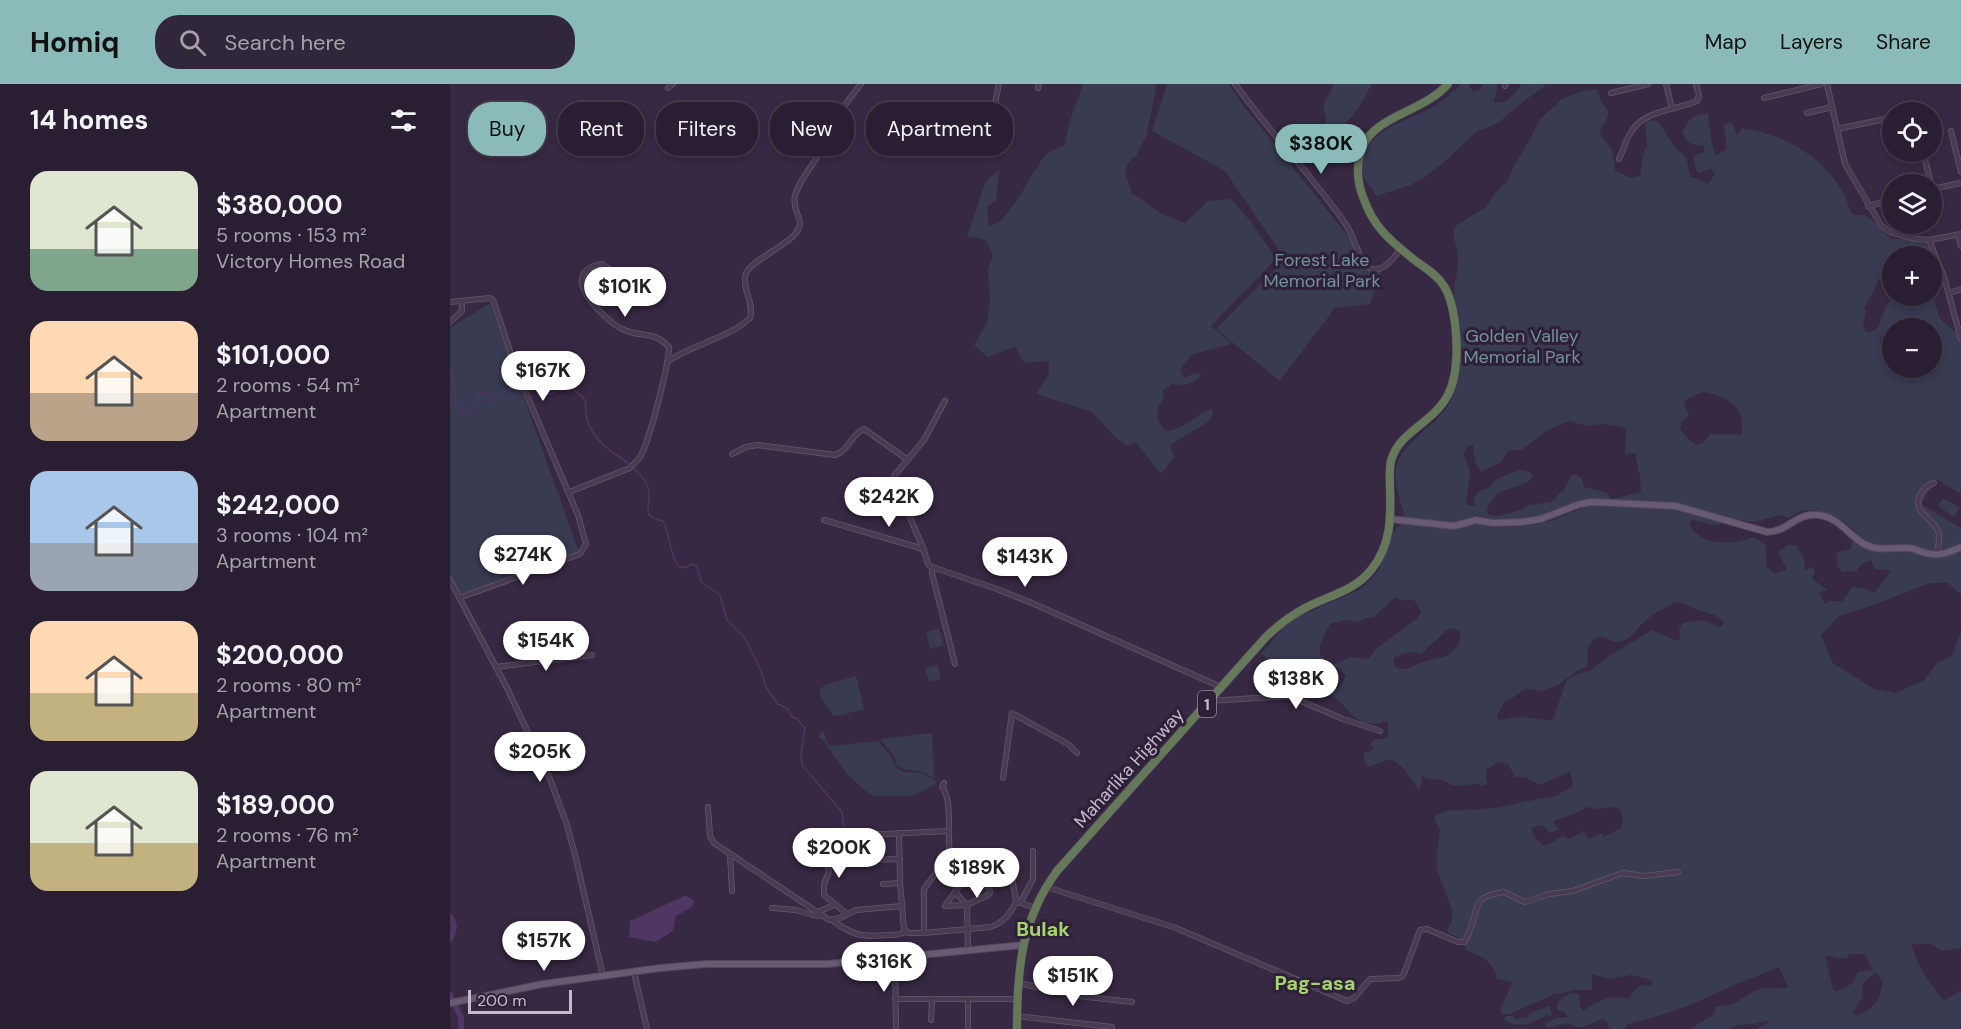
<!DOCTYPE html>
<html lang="en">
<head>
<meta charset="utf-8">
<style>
  body { margin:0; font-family:"DM Sans",sans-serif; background:#31273a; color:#f1f3f6; height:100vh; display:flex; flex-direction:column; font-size:22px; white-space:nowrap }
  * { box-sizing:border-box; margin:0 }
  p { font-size:20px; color:#a5a2ac }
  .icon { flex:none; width:33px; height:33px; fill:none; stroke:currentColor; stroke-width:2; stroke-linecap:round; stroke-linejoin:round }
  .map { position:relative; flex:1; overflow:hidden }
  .details { display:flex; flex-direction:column; background:#291e32; width:450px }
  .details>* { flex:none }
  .hud { position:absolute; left:18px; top:18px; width:570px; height:54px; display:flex; gap:12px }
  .buttons { position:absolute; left:1432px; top:18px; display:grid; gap:12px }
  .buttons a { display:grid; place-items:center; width:60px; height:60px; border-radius:50%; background:#291e32; box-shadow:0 3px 9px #0003,0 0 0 2px #453c4d; font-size:30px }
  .scale { position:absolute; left:18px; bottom:15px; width:104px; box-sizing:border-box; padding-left:6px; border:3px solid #c5b9cc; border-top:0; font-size:16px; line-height:21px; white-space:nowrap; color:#c5b9cc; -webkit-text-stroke:4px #2e2038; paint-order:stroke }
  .price { position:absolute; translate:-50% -51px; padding:0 14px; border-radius:21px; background:#fff; color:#222; font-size:20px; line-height:39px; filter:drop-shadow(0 2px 3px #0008) }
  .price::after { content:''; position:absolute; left:50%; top:36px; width:18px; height:14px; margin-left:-9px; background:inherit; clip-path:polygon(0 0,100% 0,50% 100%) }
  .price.current { background:#8bbbb9; color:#111 }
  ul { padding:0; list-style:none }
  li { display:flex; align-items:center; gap:18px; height:150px; padding:0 30px }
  li span { display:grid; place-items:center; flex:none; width:168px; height:120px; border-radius:18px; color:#555 }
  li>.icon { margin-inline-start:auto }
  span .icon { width:72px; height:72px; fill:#fffc; stroke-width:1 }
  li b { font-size:26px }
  h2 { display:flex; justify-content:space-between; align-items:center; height:72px; padding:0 30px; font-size:26px }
  .chip { padding:0 21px; border-radius:24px; background:#291e32; box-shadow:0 3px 9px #0003,0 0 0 2px #453c4d; font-size:21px; line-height:54px }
  .chip.current { background:#8bbbb9; color:#111 }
  header { display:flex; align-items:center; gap:36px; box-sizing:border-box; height:84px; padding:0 30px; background:#8bbbb9; color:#111 }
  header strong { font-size:28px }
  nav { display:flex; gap:33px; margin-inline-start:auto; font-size:21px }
  .search { width:420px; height:54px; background:#31273a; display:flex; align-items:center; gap:15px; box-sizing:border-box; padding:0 21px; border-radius:24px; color:#a5a2ac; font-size:22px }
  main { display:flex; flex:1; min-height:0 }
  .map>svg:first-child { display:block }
</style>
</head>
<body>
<header>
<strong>Homiq</strong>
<div class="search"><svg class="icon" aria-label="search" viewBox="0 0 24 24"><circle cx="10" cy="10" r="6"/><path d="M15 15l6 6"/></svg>Search here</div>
<nav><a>Map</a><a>Layers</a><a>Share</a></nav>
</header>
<main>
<section class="details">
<h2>14 homes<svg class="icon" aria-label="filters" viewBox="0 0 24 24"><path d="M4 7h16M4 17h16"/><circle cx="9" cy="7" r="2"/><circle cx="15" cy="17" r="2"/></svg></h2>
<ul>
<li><span style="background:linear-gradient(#dfe7d0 65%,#7fa58c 0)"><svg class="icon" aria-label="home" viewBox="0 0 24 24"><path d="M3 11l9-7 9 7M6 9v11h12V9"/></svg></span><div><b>$380,000</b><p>5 rooms · 153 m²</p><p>Victory Homes Road</p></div></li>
<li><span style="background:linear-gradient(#ffd9b3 60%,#b9a48a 0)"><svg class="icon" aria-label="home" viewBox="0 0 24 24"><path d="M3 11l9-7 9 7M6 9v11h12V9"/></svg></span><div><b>$101,000</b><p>2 rooms · 54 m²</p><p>Apartment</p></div></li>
<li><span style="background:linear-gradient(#a9c7e8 60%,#9aa5b1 0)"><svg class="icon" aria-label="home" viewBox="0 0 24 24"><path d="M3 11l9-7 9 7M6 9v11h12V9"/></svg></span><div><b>$242,000</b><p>3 rooms · 104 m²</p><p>Apartment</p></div></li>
<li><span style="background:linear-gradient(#ffd9b3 60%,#c2b280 0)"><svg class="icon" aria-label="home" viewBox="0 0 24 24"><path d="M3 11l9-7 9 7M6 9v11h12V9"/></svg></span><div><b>$200,000</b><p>2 rooms · 80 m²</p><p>Apartment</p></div></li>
<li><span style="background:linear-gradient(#dfe7d0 60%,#c2b280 0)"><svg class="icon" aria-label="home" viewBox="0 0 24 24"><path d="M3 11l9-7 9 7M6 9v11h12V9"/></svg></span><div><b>$189,000</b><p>2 rooms · 76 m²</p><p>Apartment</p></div></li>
</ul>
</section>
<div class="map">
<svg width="1511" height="945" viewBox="0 0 1511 945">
  <rect width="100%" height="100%" fill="#372843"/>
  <g fill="#383b52" fill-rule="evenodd">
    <path d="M633,0H707L696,53L686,72L678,79L675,89L682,109L712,130L735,139L758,117L781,115L801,138L826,175L761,242L782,260L743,270L730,286L734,294L745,289H750L751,292C742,301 734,302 722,300L712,307L714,314C704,325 705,338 716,347C738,345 746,328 763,325L762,332L758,338L720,361L724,373L711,390L685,358L678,362L664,352L642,328L586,310L599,290V277L574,279L565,263L538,273L524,261L537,239L540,217L538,185L543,171L536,157L525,153L517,154L535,98L549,86L546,117L537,123L539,142C561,138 580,89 595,72C599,67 609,64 615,61L619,40Z"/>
    <polygon points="717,0 779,0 792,20 902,157 914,185 931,187 920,220 885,224 830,297 766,245 835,175 775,87 702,47"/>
    <path d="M884,0H922C912,18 900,43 879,48L873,43L876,36L873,21Z"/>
    <path d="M1011,0H1020L1019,3L1024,8L1029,6L1033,0H1048L1044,17C1057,23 1064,9 1072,0H1097L1069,21L1048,39L1026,48L992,80L975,93L961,101L926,112C923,103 914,99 912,89C906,47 960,37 986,21C995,15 1004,8 1011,0Z"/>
    <path d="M1147,5L1152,19L1158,26V33L1150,46L1151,51L1162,66L1165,86L1180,94L1190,92L1193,71L1197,61L1195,39L1201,36L1209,38L1223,61L1236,73L1240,92L1258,100L1265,90L1261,85L1249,89L1246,85L1243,72L1255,68L1253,61C1240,62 1237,59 1232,47C1244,32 1237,33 1258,29L1261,56L1266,72L1277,65L1274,41L1282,38L1287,51L1292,44C1334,50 1375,73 1395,112C1398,118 1398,123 1401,129C1407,132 1409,130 1415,131C1421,133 1436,151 1442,155H1455L1477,161L1482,172H1443V179L1437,180L1414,225L1416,228L1413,241L1416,248C1431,248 1430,235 1436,223C1438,218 1442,215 1445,212H1482V173C1485,180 1490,189 1489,197C1489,202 1487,202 1486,207C1484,216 1487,228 1491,236C1498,241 1503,247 1511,251V410L1486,395L1471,420L1511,444V511L1498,499H1480L1421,522L1389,532L1371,551L1383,579L1424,605L1446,609L1474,596L1488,578L1502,572L1511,547V864L1492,867L1481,860H1461C1468,883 1479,899 1494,917L1511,906V945H1306L1319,938L1316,937L1302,940L1287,941L1280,945H1240L1263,931L1266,923C1273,921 1278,922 1285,919C1295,914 1302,906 1314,904C1322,903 1330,906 1338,903L1329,883L1282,902L1238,922L1205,933L1178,940L1174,945H1159L1157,938L1152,935L1132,943H1126L1118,939L1098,944L1094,940L1106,934L1118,933L1116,929L1108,926L1106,923C1109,914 1115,911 1124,909L1129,911L1130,922L1133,927C1148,917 1161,910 1178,915C1186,907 1187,898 1199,902L1203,899L1201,896L1182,891L1159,895L1142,890V906H1126L1110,910L1107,909L1060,930H1052L1051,923L1063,898L1047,895C1044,878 1031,872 1016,866C1014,855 1009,853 999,850L997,845L1002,838V826L987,786V766L990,746L985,737V732L997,727L1045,724L1088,715L1106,712L1123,702L1120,688L1089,701L1075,693H1065L1058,680L1048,678L1037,685L1036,694L1038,699L1032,702L1030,700L1003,702C989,691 984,699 972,692L970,707L952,683L941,675L917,683L913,670L916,668L923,666V663L920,660L925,655H932L938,653V639L934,637L926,640L912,638L902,631L889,617L858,594L837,588L811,570L835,542L847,533L909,506C917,500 924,493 929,485C938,470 938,441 957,439C953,425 943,399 946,385C951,353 996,341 1005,306C1011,284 1011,260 1009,237C1008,227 1004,216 1004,206C1004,196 1009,188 1008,174C1007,163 1003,155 1004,143L1036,123L1045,109L1057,98L1062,85L1083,50L1089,36L1112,15L1132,7ZM1443,244H1482V267L1488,273L1486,287L1473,294L1467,293L1458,284H1443V270L1435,267L1429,257L1433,250L1443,252ZM1253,308C1277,312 1297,323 1291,351L1260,350L1254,358L1247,361L1239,356L1230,345L1232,337L1239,331L1234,321L1237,315ZM1119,337L1136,342L1156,340L1176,344L1175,370L1185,369L1190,393L1191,408L1160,416L1158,409L1134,403L1132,394L1126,391H1121L1115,404L1101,418L1079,421L1072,426L1048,432L1039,431L1037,428L1038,422L1048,409L1078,398L1083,393L1080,388L1071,386L1053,392L1044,397L1039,404L1030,407L1023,414L1025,421L1021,422L1016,420L1020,388L1014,370L1017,363L1023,361L1025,378L1031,388L1051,378L1059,366H1071L1098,346ZM1141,416L1145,420C1129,424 1116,432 1100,437C1078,443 1043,447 1022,434L1026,431C1066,445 1103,429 1141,416ZM1364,426C1384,429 1395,436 1408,451L1402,459L1401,465L1387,468V481L1392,488L1406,487L1412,480L1421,476L1425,485L1441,486L1425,509L1413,504L1402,503L1393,517H1379L1375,520L1369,508L1378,506L1362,495L1365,489L1363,483L1356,486L1354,481L1355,478L1347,462L1338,461L1328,468L1337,486L1324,489L1316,482V462L1304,453C1281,461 1254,463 1239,441L1241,436C1257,438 1265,447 1278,435L1305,438L1330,431L1338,434L1351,427ZM945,513L953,517L961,515L965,517L971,528L968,534L927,564L919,574L915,575L901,573L885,580C859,571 872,558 880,540L895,536L909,538L916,534L924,533ZM1226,518C1238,519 1238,523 1248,526C1259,530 1266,529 1274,539L1271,543C1265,543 1264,540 1258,538C1250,535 1241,537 1233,539L1229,544L1230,555L1227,557L1202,546L1159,572L1140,587L1127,590L1117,596L1103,635C1089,638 1080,631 1068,633C1060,634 1055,637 1048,635L1047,632L1055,617L1064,613L1073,606L1080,605L1091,607L1110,600L1128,586L1136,583C1140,575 1134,563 1142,557C1155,546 1159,561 1172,557C1184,553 1190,540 1201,532C1208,527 1217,523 1226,518ZM1003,544L1009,547L1011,554L1006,564L997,572L976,577L956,585H950L944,582L943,575C954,568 958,568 971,570L997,546ZM874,578L891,585L896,593L887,606C879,604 872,595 864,590L868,580ZM1136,723L1146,725L1167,723C1174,730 1174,734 1171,744L1154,753L1152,749L1138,755L1134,747L1119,755L1113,751L1100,760L1093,761L1083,752L1082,744L1091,741L1095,743L1099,749L1109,746L1103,738C1115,732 1126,731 1136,723ZM1400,870H1415L1423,886L1408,888L1403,899L1386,908L1383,905L1375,871L1389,874H1396ZM1426,889L1433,898C1429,918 1425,923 1407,932L1403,929L1413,912C1410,898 1415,897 1426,889Z"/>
    <polygon points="40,219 129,468 9,514 0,498 0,244"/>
    <polygon points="1493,414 1510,424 1504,433 1488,422"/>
    <polygon points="489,544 494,561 480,565 476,548"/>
    <polygon points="487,581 491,595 479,598 475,584"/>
    <polygon points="406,592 414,625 389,632 383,631 370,612 369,606 375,601"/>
    <polygon points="373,646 379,662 428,657 442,674 446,684 454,688 471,689 485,696 486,700 462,712 425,712 418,709 398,691 373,656 368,653"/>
    <polygon points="482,649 484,694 470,687 453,685 447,682 444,672 430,655"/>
    <path d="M1099,922L1102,929L1101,933L1097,931C1081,940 1070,945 1054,936L1056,932H1062L1067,936L1072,933L1076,934L1080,929Z"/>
  </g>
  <polygon fill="#503663" points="236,811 244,817 242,823 226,832 223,847 206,858 179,853 180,837"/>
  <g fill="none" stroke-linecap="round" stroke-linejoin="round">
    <g stroke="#503663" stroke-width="1.5">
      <path d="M0,287C9,299 0,327 12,329C23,330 27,316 31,309L34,308L39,317L42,318L50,310L69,300"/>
      <path d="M75,297L87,296L91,301L94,311C104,312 110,302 120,302L135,316C136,322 136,329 137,335C143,357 162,368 179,380"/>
      <path d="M183,384C190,390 198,398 199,408C201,423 189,432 213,437C221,452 218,467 229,483L235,484L242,480L247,482L251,498L270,511L277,536L295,554L311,587L316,603L328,620L338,625L342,633L347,635L355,644L351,670L352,681L392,728L394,745"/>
    </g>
    <g stroke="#503663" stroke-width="6">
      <path d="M0,833C6,841 4,846 0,855"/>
      <polyline points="0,911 11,933 11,945"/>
    </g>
    <g stroke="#64576d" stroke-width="6">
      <g id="minor">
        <path d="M785,0C820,49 863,92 897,142C904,152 910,181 922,185C934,188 944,173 951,165"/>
        <polyline points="1216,0 1222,25"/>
        <polyline points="1377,0 1395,80 1431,141 1440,148 1466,155 1479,156 1511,150"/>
        <polyline points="1055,2 1056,0"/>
        <polyline points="218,4 223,0"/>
        <polyline points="588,4 589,0"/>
        <polyline points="1161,9 1198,0"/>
        <polyline points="1314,14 1371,0"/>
        <polyline points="1357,29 1382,23"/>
        <polyline points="541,39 549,0"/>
        <polyline points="1387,45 1435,35"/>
        <polyline points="1501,47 1511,88"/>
        <polyline points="1482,57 1486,56"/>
        <polyline points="1473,68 1481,100"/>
        <path d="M1169,75C1173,66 1176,56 1181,48C1194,26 1226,26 1247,17L1249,11L1246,0"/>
        <polyline points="1482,105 1511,99"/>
        <polyline points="1418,122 1443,116"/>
        <polyline points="1508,151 1511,162"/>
        <polyline points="1479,156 1494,193 1511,255"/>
        <polyline points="1499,209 1511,205"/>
        <polyline points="0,218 40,214 43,216 67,288 128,431 136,460 130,470 9,514"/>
        <polyline points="0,238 12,227 12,217"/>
        <path d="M217,278C242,260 280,254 300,234C305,220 291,204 296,189C301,177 336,162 346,149C357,136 341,129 345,111C350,95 363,81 371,67C379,54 385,40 392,26C397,17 404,9 411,0"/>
        <path d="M282,370L296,363L307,361L385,371C399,367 401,350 414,345L458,376"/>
        <path d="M1484,399C1477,401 1473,405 1470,411C1462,429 1482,433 1488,447C1491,455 1488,463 1486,471"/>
        <path d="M119,408L180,384C183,380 187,378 190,373C199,359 219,280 219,263C204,246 189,254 172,245C159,239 125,207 133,191C137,183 144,181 152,180L160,185L172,208"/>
        <polyline points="374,436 470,464 474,467 478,480 481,483"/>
        <polyline points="474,466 445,399 444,392 474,356 495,317"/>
        <polyline points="0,496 57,604 100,695 117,741 126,775 153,892"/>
        <polyline points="505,580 482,489 482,483 544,504 582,519 771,603"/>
        <polyline points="46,583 142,571"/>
        <polyline points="759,617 839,612 893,635 930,647"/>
        <polyline points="553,694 562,629 618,660 627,669"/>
        <path d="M494,699L492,703C503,716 497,752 500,770"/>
        <polyline points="258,723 260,752 264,759 379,836 390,834 406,826 452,822"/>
        <polyline points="449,749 450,799 454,845 458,849 474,849"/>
        <polyline points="414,751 498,747"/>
        <polyline points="374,762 379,788 374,800 374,811 397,830"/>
        <polyline points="280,771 282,807"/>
        <polyline points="416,776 450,775"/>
        <path d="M522,784L500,770L474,805V849L540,843C553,839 561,830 566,817"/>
        <polyline points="433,800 450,799"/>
        <path d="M596,803L726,844L897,917L904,914L920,895L948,894L953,892L970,846L977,845L1008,858H1014C1024,845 1024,822 1031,816C1036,811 1048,809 1054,808L1075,818L1099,810L1123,807L1172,789L1195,792L1228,788"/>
        <polyline points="505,808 495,822 517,821 538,811 540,808 534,779"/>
        <polyline points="570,819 583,795 583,767"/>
        <polyline points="322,824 346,826 362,831 373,832"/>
        <polyline points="368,828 384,821"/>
        <path d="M382,836C403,852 412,853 437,851C444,851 450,851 456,847"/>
        <polyline points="518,866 517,821 505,808 522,784 539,778 556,777 560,782 566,817 585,824"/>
        <polyline points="445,873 446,945"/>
        <polyline points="184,888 197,945"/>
        <polyline points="568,899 629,912 682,918"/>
        <polyline points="445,915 568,915"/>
        <polyline points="567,932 662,943"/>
        <polyline points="481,936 482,915"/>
        <polyline points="518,945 518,915"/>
      </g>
    </g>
    <g stroke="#52455c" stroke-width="8">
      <g id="major">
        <path d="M940,435L1004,442L1026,436L1043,439L1072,438L1091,435L1130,420L1143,418L1226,422L1317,448C1338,448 1345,429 1368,431C1389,433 1397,450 1414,460C1429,468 1442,463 1458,464C1465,464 1470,468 1476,469C1489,473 1500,468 1511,463"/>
        <polyline points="0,919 93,900 210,884 257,880 378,880 573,861"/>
      </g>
    </g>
    <g stroke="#51435a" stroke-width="9">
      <path id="highway" d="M567,945C567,886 571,836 607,787L815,554C827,542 840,532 855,524C877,512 905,507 921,486C941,462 941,434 940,404C940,395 939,386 941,377C948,350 977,341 992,320C1001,309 1005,292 1006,278C1008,257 1005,219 994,202C988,192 977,185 967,178C942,158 924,145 913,113C907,98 906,79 912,64C925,31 974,28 998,0"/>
    </g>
    <use href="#minor" stroke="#493c52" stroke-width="4.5"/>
    <use href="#major" stroke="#685a72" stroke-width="6"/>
    <use href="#highway" stroke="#657859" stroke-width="8"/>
  </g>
  <g text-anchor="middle" stroke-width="6" stroke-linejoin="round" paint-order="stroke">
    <rect fill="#2e2038" stroke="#988ba0" stroke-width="1.5" x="748" y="607" width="18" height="26" rx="4.5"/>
    <g font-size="16" font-weight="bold" fill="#c5b9cc">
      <text x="757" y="626">1</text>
    </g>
    <g font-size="18" fill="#71929d" stroke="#2e2038">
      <text x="872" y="182">Forest Lake<tspan x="872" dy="21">Memorial Park</tspan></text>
      <text x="1072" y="258">Golden Valley<tspan x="1072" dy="21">Memorial Park</tspan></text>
    </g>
    <g font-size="18" fill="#c5b9cc" stroke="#2e2038">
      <text transform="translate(679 684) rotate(-48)" y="6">Maharlika Highway</text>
    </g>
    <g font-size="20" font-weight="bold" fill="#a6d56b" stroke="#2e2038">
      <text x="593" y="852">Bulak</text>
      <text x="865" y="906">Pag-asa</text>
    </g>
  </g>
</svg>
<div class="buttons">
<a><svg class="icon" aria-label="locate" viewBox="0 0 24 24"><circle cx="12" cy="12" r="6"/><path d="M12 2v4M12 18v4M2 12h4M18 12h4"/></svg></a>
<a><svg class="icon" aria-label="layers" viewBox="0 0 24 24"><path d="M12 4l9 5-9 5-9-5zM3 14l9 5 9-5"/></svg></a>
<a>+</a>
<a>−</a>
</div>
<div class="scale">200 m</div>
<b class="price current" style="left:871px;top:91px">$380K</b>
<b class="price" style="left:175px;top:234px">$101K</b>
<b class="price" style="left:93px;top:318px">$167K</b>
<b class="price" style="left:439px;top:444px">$242K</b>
<b class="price" style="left:73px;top:502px">$274K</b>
<b class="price" style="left:575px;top:504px">$143K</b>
<b class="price" style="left:96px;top:588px">$154K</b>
<b class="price" style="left:846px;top:626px">$138K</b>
<b class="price" style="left:90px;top:699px">$205K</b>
<b class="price" style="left:389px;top:795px">$200K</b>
<b class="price" style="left:527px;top:815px">$189K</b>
<b class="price" style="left:94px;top:888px">$157K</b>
<b class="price" style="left:434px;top:909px">$316K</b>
<b class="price" style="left:623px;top:923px">$151K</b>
<div class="hud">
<a class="chip current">Buy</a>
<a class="chip">Rent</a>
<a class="chip">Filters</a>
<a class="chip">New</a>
<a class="chip">Apartment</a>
</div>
</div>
</main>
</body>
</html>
